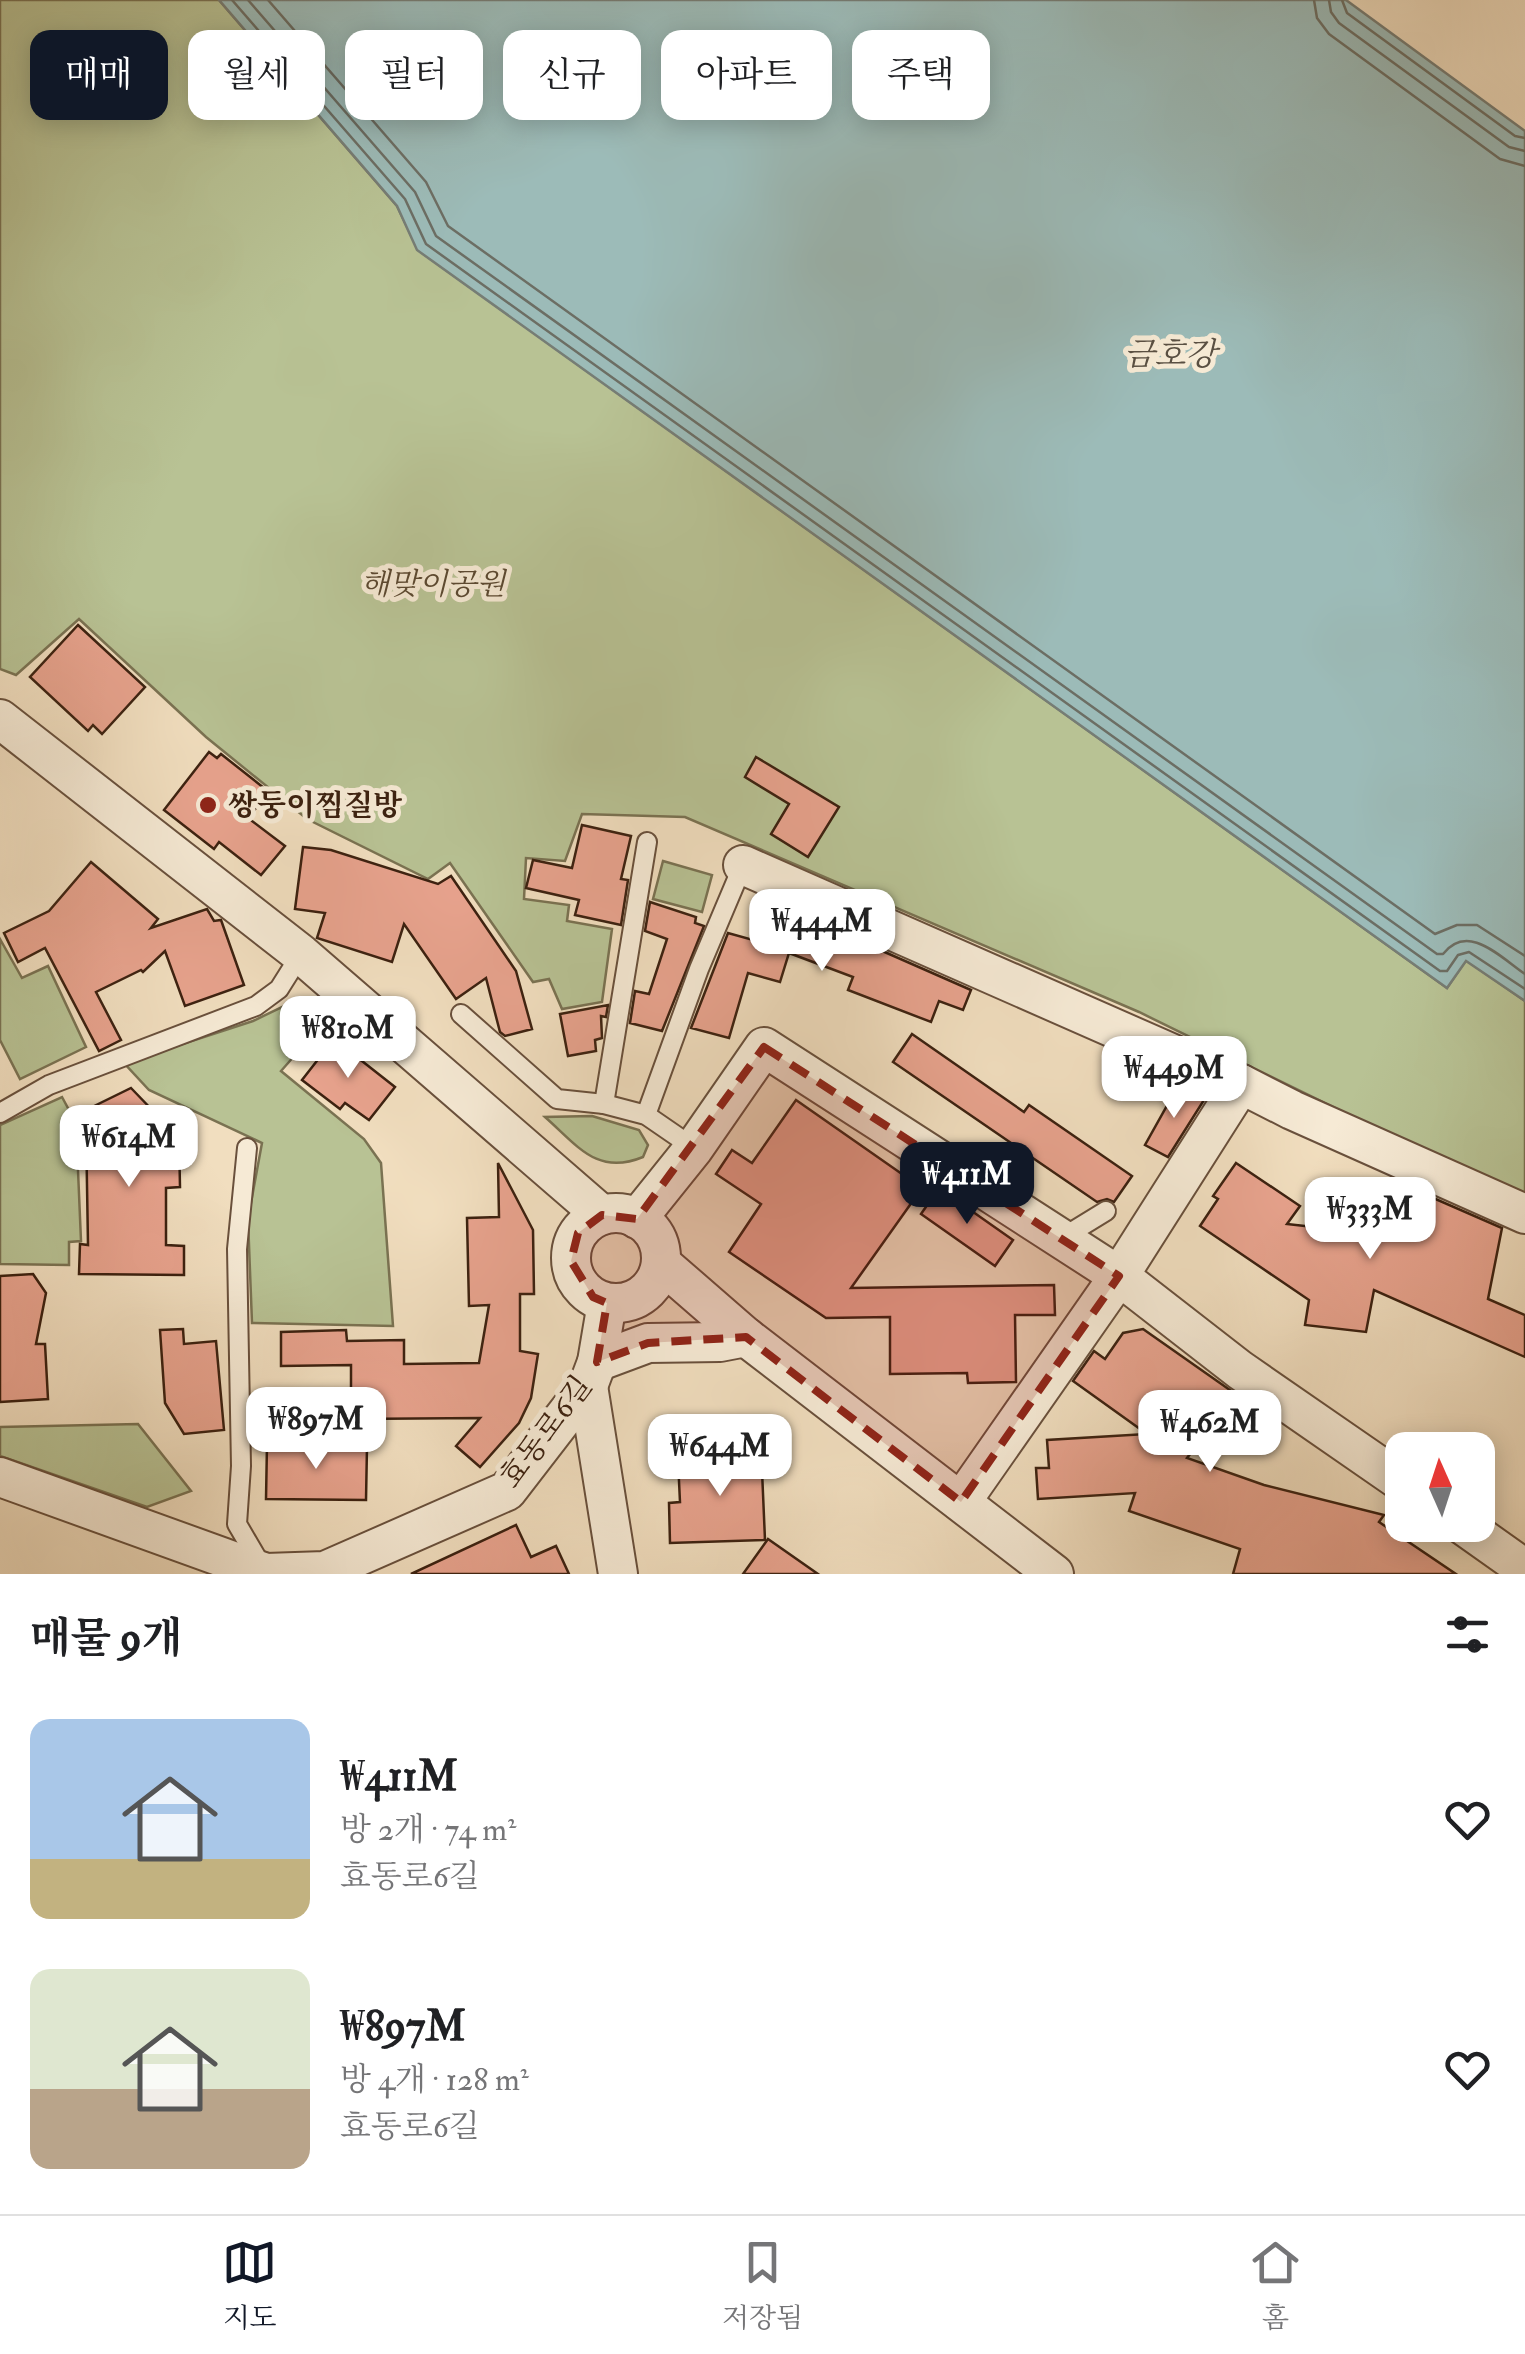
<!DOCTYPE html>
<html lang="ko">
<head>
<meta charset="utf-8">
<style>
	body { margin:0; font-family:"IM FELL Double Pica","Noto Serif KR",serif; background:#f6f6f6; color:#202124; height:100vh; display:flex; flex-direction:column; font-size:38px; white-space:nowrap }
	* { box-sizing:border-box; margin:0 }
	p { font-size:32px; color:#757577 }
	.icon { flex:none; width:55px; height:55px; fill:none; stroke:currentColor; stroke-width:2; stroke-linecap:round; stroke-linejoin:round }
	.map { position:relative; height:1574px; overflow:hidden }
	.side { display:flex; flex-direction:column; background:#fff; flex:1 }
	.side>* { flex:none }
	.top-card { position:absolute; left:30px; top:30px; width:1000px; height:90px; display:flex; gap:20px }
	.needle { width:65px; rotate:357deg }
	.tools { position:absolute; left:1385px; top:1432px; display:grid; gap:20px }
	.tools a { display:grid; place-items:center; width:110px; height:110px; border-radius:20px; background:#fff; box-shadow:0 5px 25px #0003; font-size:50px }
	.price { position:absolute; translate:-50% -85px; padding:0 22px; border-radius:20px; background:#fff; color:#222; font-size:32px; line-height:65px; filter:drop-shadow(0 2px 5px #0008) }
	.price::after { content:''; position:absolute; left:50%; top:60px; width:30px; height:22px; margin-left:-15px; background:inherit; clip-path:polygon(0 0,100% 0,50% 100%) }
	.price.current { background:#111827; color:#fff }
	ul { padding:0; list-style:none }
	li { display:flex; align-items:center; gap:30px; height:250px; padding:0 30px }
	li span { display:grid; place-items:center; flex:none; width:280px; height:200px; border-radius:20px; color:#555 }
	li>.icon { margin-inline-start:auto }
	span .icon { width:120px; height:120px; fill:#fffc; stroke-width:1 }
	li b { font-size:42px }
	h2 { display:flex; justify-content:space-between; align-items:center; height:120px; padding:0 30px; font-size:42px }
	.tag { padding:0 35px; border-radius:20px; background:#fff; box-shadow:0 5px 25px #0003; font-size:35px; line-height:90px }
	.tag.current { background:#111827; color:#fff }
	.tab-bar { display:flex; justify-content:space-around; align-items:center; height:140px; border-top:2px solid #e0e0e0; background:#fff; font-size:28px; color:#757577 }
	.tab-bar a { display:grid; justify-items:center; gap:5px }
	.tab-bar .current { color:#111827 }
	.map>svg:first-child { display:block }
	.green { fill:#b8c294; stroke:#7a7252; stroke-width:2.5 }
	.water { fill:#9cbbb8; stroke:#767d75; stroke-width:2.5 }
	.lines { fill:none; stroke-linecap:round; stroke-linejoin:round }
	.shore { stroke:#6c6e64; stroke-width:2.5 }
	.building { fill:#e8a38e; stroke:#3c2110; stroke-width:2.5 }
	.service-casing { stroke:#69503c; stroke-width:22 }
	.minor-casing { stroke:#69503c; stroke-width:42 }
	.service { stroke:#f6ead5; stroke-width:18 }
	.minor { stroke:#f6ead5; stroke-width:38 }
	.marked { fill:#8f2418; fill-opacity:0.2; stroke:#8f2418; stroke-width:8; stroke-dasharray:20 12; stroke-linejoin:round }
	.poi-dot { fill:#8f2418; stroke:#f6ead5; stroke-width:4 }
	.labels { text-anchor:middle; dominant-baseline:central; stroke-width:10; stroke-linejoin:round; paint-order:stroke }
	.park-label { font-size:30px; font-style:italic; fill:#5b4931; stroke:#f6ead5 }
	.poi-label { font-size:30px; font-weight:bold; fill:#3c2110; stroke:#f6ead5; text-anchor:start }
	.street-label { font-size:30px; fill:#3c2110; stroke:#f6ead5 }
	.water-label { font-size:32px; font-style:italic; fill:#594f42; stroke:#f6ead5 }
</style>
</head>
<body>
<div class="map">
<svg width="1525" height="1574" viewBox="0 0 1525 1574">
	<rect width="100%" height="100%" fill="#f1debf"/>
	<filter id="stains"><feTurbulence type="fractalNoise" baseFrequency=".002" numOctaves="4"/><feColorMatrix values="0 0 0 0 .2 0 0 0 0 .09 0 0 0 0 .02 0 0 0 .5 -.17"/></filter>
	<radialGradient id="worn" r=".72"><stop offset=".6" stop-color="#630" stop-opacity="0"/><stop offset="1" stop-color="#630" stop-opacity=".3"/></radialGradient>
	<g class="green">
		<path d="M 0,0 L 219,0 L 397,206 L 418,250 L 1447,988 L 1466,960 L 1525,1001 L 1525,1201 L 1139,1012 L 685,817 L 582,814 L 565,861 L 526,858 L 524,899 L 569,905 L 567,921 L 612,929 L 602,1002 L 562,1009 L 549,979 L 533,982 L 450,863 L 428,879 L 307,819 L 206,737 L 79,619 L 16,675 L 0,669 Z"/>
		<path d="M 663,861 L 712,875 L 702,912 L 653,899 Z"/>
		<path d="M 0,939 L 22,978 L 48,966 L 86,1047 L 20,1079 L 0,1040 Z"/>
		<path d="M 284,1006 L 310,1038 L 281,1071 L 364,1139 L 381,1163 L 393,1326 L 252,1323 L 248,1219 L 262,1143 L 149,1090 L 124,1063 L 253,1021 Z"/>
		<path d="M 62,1097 L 76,1123 L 81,1241 L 69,1242 L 69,1265 L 0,1264 L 0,1125 Z"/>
		<path d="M 592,1116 L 639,1130 L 648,1145 L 643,1157 C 597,1176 578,1146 545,1117 Z"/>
		<path d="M 138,1424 L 191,1491 L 147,1507 L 0,1456 L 0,1427 Z"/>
	</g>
	<path class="water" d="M 219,0 L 1346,0 L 1525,131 L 1525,1001 L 1466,961 L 1447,988 L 417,250 L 397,206 Z"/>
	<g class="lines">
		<g class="shore">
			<path d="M 232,0 L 405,199 L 426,244 L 1440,971 L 1447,971 L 1458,955 L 1469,952 L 1525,989"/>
			<path d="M 248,0 L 415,192 L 436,236 L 1437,954 L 1443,954 C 1468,922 1500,957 1525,974"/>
			<path d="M 268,0 L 426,182 L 448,226 L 1435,934 L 1457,925 L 1477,925 L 1525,956"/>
			<path d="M 1314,0 L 1317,18 L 1329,34 L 1500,159 L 1525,166"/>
			<path d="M 1329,0 L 1331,12 L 1339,23 L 1509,147 L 1525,151"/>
			<path d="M 1342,0 L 1347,13 L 1515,136 L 1525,138"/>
		</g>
	</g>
	<g class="building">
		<path d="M 78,625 L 145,687 L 102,734 L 93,725 L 88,731 L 30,677 Z"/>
		<path d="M 209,752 L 217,758 L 221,754 L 269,792 L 248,818 L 285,846 L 261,875 L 219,842 L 214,849 L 164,810 Z"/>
		<path d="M 756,757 L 839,807 L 808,857 L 771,834 L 789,804 L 745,777 Z"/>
		<path d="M 582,825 L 631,836 L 621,879 L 628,880 L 621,925 L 575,915 L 579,900 L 526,888 L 533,860 L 572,868 Z"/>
		<path d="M 303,847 L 331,850 L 438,884 L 451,876 L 516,971 L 532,1029 L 505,1036 L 500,1032 L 486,978 L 456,999 L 404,924 L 392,962 L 317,938 L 325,913 L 295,909 Z"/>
		<path d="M 91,862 L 158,919 L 151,928 L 207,909 L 214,921 L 221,920 L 244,985 L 185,1006 L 165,951 L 143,972 L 141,970 L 96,992 L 121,1040 L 99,1051 L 45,948 L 18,962 L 4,933 L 49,911 Z"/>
		<path d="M 650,902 L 696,917 L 695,923 L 704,926 L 662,1031 L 630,1023 L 635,991 L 649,994 L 667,939 L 645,931 Z"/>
		<path d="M 796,913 L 971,990 L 963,1010 L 939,1001 L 931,1022 L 848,990 L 853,977 L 789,953 L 780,982 L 748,973 L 729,1038 L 691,1028 L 728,933 L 782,948 Z"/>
		<path d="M 608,1005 L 606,1017 L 601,1016 L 602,1038 L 595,1040 L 596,1051 L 568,1056 L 560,1014 Z"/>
		<path d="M 912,1034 L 1024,1112 L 1029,1105 L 1132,1176 L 1114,1202 L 1107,1199 L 1097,1202 L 893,1062 Z"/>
		<path d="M 334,1039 L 395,1087 L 369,1120 L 345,1103 L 340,1109 L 302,1080 Z"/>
		<path d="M 1178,1086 L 1204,1100 L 1168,1157 L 1145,1145 Z"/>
		<path d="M 131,1088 L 179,1138 L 180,1187 L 166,1188 L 166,1245 L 184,1246 L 184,1275 L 79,1274 L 80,1244 L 88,1245 L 86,1126 L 80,1113 Z"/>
		<path d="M 796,1100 L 922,1188 L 851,1288 L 1054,1285 L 1055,1315 L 1015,1315 L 1016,1382 L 968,1383 L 967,1373 L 890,1374 L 890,1317 L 826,1318 L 729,1252 L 761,1204 L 716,1174 L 732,1150 L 752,1163 Z"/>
		<path d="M 498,1163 L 533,1230 L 534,1294 L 520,1294 L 520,1351 L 538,1354 L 531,1398 L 519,1423 L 480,1467 L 456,1446 L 480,1418 L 351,1419 L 351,1365 L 281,1366 L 281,1332 L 346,1330 L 347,1341 L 404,1340 L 404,1364 L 479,1363 L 489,1305 L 469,1306 L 467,1218 L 499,1217 Z"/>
		<path d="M 1236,1163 L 1300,1206 L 1287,1224 L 1420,1239 L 1431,1197 L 1502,1228 L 1488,1299 L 1525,1315 L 1525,1357 L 1374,1290 L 1366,1332 L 1305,1325 L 1309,1300 L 1200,1226 L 1218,1199 L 1213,1196 Z"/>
		<path d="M 939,1188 L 1013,1240 L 995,1266 L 921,1214 Z"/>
		<path d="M 33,1274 L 46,1293 L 36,1344 L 45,1344 L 48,1399 L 0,1402 L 0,1276 Z"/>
		<path d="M 183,1329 L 184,1344 L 216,1341 L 224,1430 L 184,1434 L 165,1403 L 160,1330 Z"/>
		<path d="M 1143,1329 L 1237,1395 L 1187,1458 L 1264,1485 L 1384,1515 L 1379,1522 L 1456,1574 L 1233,1574 L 1240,1549 L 1129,1511 L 1135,1493 L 1038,1499 L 1036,1468 L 1049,1468 L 1047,1440 L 1147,1434 L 1073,1381 L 1094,1351 L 1105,1359 L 1123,1333 Z"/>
		<path d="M 267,1444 L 367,1446 L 366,1500 L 266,1499 Z"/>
		<path d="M 761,1447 L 765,1540 L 670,1543 L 669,1503 L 680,1502 L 678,1460 L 731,1457 L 731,1449 Z"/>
		<path d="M 516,1525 L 531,1557 L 556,1546 L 569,1574 L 411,1574 Z"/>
		<path d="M 768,1539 L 818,1574 L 743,1574 Z"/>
	</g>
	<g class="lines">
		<defs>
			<g id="service">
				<path d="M 461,1014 L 557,1099 L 604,1104 L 646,1115 L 694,1148"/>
				<path d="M 604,1104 L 647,842"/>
				<path d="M 0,1113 L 49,1085 L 256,1006 L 279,989 L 301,954"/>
				<path d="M 646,1115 L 699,969 L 743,865"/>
				<path d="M 247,1148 L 237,1249 L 241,1466 L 237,1524 L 261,1565"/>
				<path d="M 1062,1238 L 1106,1211"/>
			</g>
			<g id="minor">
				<path d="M 0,719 L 301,954 L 602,1215"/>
				<path d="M 743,865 L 1241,1084 L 1292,1110 L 1525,1214"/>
				<circle cx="616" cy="1258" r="45"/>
				<path d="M 637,1219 L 694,1148 L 764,1047 L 1119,1276 L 1240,1370 L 1402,1482"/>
				<path d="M 662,1264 L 746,1337 L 1054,1574"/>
				<path d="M 597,1362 L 648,1343 L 720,1342 L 746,1337"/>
				<path d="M 588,1386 L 618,1574"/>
				<path d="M 0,1477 L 266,1573 L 325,1571 L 507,1491 L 588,1386 L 597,1362 L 607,1303"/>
				<path d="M 961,1502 L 1119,1276 L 1241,1084"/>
				<path d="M 1463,1525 L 1525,1569"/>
			</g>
		</defs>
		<use href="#service" class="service-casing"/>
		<use href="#minor" class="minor-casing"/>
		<use href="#service" class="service"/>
		<use href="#minor" class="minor"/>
	</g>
	<path class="marked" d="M 764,1047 L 1119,1276 L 961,1502 L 746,1337 L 648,1343 L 597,1362 L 607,1303 L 593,1297 L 571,1261 L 578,1233 L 602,1215 L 637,1219 Z"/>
	<circle class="poi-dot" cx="208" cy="805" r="10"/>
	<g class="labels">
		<g class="park-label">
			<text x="433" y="584">해맞이공원</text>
		</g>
		<g class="poi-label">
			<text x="228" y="805">쌍둥이찜질방</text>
		</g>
		<g class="street-label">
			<text transform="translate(546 1432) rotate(-53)">효동로6길</text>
		</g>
		<g class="water-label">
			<text x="1170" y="355">금호강</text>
		</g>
	</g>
	<rect width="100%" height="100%" filter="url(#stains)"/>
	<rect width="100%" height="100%" fill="url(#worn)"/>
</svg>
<div class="tools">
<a><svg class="needle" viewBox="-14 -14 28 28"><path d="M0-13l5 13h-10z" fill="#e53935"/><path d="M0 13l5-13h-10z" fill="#757577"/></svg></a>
</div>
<b class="price" style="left:822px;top:974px">₩444M</b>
<b class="price" style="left:348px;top:1081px">₩810M</b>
<b class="price" style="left:1174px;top:1121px">₩449M</b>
<b class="price" style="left:129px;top:1190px">₩614M</b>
<b class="price current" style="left:967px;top:1227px">₩411M</b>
<b class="price" style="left:1370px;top:1262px">₩333M</b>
<b class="price" style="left:316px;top:1472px">₩897M</b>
<b class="price" style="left:1210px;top:1475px">₩462M</b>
<b class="price" style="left:720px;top:1499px">₩644M</b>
<div class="top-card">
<a class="tag current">매매</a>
<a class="tag">월세</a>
<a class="tag">필터</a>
<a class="tag">신규</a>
<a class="tag">아파트</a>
<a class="tag">주택</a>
</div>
</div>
<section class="side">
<h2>매물 9개<svg class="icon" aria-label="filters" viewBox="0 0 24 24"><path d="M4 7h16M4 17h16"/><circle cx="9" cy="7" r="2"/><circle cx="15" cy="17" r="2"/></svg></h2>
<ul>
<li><span style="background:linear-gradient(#a9c7e8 70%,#c2b280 0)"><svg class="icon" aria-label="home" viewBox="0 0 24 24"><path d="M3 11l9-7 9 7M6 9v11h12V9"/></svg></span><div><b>₩411M</b><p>방 2개 · 74 m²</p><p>효동로6길</p></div><svg class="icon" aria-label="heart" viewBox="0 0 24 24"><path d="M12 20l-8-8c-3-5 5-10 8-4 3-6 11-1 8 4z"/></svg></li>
<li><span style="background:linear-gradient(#dfe7d0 60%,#b9a48a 0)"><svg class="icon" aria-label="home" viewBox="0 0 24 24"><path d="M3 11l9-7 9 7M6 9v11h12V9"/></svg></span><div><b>₩897M</b><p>방 4개 · 128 m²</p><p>효동로6길</p></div><svg class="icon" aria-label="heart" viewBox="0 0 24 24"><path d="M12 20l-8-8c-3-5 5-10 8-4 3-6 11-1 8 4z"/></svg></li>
</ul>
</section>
<nav class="tab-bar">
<a class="current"><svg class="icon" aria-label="map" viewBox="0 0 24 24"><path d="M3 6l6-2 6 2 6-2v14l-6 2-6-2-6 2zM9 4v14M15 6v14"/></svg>지도</a>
<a><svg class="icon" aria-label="saved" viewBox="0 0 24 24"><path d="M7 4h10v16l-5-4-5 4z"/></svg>저장됨</a>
<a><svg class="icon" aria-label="home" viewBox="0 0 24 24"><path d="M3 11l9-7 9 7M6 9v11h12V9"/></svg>홈</a>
</nav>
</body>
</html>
